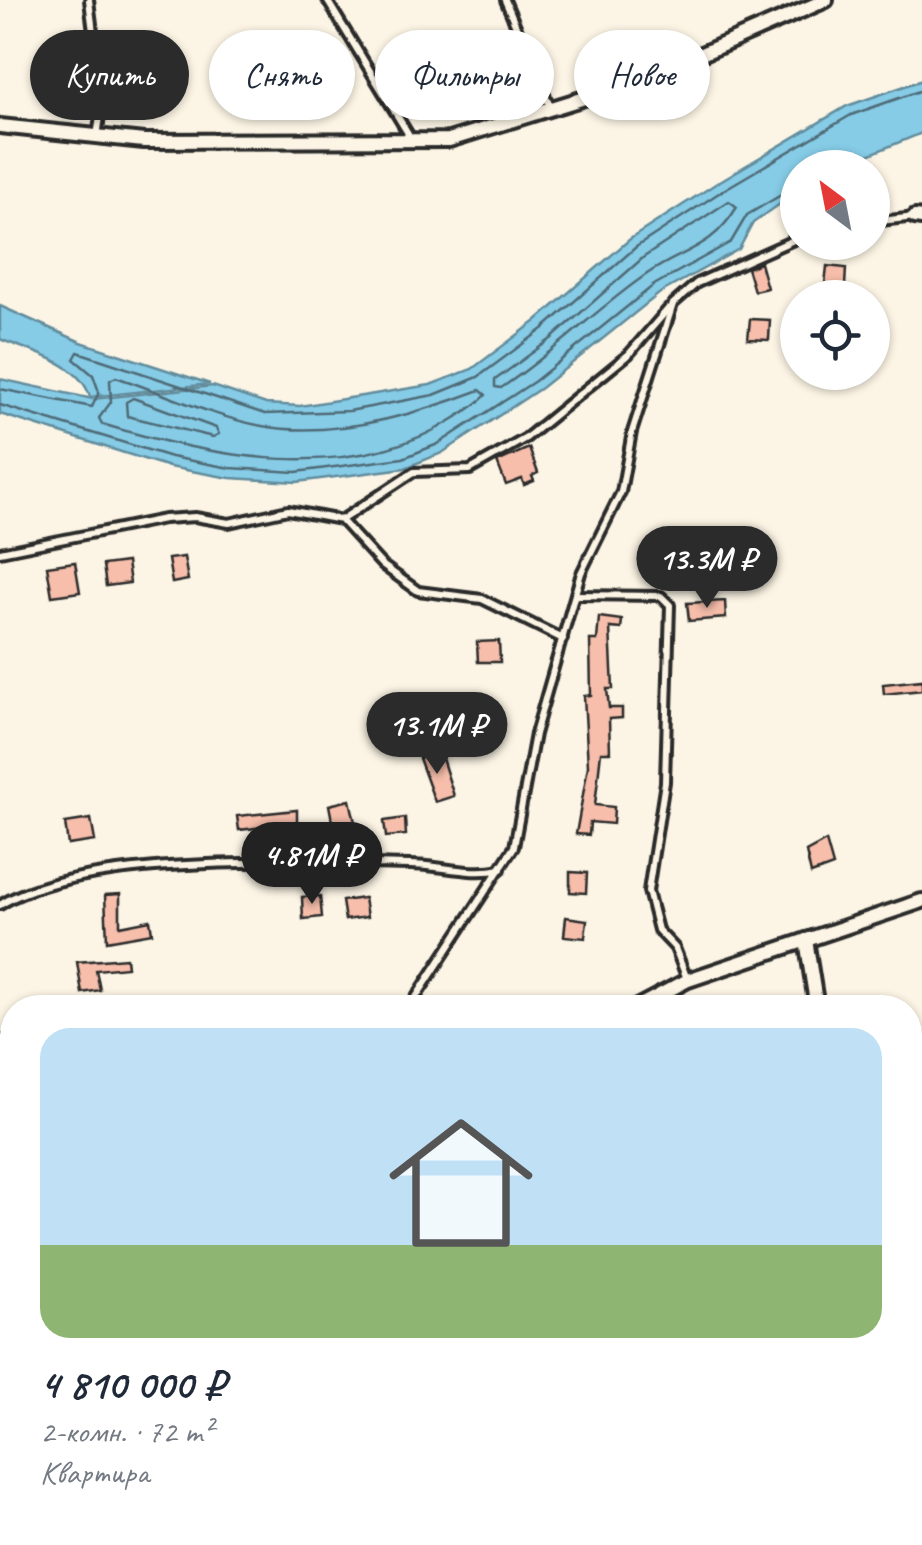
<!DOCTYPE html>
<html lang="ru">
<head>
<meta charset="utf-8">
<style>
	body { margin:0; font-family:Caveat,sans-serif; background:#f2f2f3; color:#1f2937; height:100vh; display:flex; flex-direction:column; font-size:38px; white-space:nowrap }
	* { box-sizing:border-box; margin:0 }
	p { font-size:32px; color:#747a83 }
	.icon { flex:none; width:55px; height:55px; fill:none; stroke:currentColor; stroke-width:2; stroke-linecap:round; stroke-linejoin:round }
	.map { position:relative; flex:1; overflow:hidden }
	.side { position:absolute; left:0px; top:995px; width:922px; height:550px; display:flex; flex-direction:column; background:#fff; border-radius:40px 40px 0 0; box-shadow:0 2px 8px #0004 }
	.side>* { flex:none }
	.top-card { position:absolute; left:30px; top:30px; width:862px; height:90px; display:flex; gap:20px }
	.needle { width:65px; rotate:328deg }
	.buttons { position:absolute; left:780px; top:150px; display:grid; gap:20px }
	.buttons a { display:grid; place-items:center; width:110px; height:110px; border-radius:50%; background:#fff; box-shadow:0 2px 8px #0004; font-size:50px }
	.price { position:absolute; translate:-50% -85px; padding:0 22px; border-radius:35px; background:#2b2b2b; color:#fff; font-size:32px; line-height:65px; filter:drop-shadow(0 2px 5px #0008) }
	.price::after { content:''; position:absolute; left:50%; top:60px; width:30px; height:22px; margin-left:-15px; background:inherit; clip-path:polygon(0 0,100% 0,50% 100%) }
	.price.current { background:#222; color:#fff }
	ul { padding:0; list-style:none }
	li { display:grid; align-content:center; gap:20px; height:530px; padding:0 40px }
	li span { display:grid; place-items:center; height:310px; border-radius:30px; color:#555 }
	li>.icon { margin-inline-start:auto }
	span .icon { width:180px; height:180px; fill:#fffc; stroke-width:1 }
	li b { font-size:42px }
	.pill { padding:0 35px; border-radius:45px; background:#fff; box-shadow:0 2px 8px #0004; font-size:35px; line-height:90px }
	.pill.current { background:#2b2b2b; color:#fff }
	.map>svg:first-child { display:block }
	.water { fill:#86cce7; stroke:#628c9c; stroke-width:2.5 }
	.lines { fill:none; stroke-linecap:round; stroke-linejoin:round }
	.shore { stroke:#4f6b76; stroke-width:2.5 }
	.building { fill:#f6beab; stroke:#2b2b2b; stroke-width:2.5 }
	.lane-casing { stroke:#2b2b2b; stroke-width:14 }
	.street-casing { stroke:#2b2b2b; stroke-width:20 }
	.lane { stroke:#fcf5e5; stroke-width:6 }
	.street { stroke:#fcf5e5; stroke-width:12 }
</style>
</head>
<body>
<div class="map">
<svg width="922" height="1545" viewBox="0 0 922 1545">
	<rect width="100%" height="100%" fill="#fcf5e5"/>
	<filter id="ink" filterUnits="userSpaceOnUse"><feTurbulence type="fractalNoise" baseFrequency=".01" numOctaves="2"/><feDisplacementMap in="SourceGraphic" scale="20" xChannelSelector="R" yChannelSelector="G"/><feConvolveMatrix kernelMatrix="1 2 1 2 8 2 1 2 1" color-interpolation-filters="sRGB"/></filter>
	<g filter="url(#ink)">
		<g class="water">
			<path d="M 922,80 L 922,133 L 839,167 L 798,168 L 797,192 L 753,223 L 739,249 L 660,293 L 541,388 L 442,453 L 405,468 L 297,482 L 230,478 L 169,467 L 0,414 L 0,379 L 93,399 L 213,386 L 266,404 L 300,406 L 430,385 L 472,369 L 536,321 L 630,239 L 720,181 L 847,106 Z"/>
			<path d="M 0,306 L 81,342 L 210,384 L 90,397 C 80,362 31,352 0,339 Z"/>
		</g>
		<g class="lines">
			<g class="shore">
				<path d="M 729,201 L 737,207 C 711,250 685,248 647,274 C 596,309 553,354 501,388 L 495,387 L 495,380 L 551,339 L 644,257 Z"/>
				<path d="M 116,377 C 164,393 213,417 262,426 C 332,439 415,415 480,390 L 486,395 C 478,404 466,411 455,418 C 352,485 213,458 102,424 L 99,418 L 111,402 L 110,380 Z"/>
				<path d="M 0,389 L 92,407 L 99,392 L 93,375 L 74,359 L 78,352 L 265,414 L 349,411 L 434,395 L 478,377 L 543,329 L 636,247 L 725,189 L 851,115 L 922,90"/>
				<path d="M 133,398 L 216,428 L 219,434 L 213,437 L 127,416 L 126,402 Z"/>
				<path d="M 0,405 L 171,457 L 230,468 L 296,472 L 403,458 L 438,444 L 535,381 L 654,285 L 731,242 L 747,215 L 798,185"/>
			</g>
		</g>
		<g class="building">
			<path d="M 760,263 L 767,288 L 754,291 L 747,268 Z"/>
			<path d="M 827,266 L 846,268 L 845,286 L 825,284 Z"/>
			<path d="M 750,319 L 770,320 L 769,340 L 748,339 Z"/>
			<path d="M 529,448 L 538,473 L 532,476 L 534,481 L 524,485 L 522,479 L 506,485 L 497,462 Z"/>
			<path d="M 184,557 L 188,580 L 172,583 L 168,559 Z"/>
			<path d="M 75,562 L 80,592 L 52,596 L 47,566 Z"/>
			<path d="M 127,562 L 130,583 L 106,586 L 103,565 Z"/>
			<path d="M 725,601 L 726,618 L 689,621 L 687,603 Z"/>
			<path d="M 599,617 L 622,620 L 621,629 L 610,628 L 613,689 L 607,689 L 609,708 L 622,708 L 622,718 L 609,719 L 610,752 L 601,752 L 595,805 L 614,807 L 613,824 L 590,822 L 589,835 L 576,834 L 588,766 L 584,696 L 591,695 L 590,640 L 597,640 Z"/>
			<path d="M 499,641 L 500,662 L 478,662 L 477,642 Z"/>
			<path d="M 922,680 L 922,690 L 884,694 L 883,684 Z"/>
			<path d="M 440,752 L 454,796 L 435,802 L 419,758 Z"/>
			<path d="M 350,800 L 357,831 L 335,836 L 329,805 Z"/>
			<path d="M 297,810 L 297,823 L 239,830 L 237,816 Z"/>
			<path d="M 405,818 L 406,835 L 386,837 L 384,821 Z"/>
			<path d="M 91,819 L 95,841 L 68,845 L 65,823 Z"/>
			<path d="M 826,841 L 833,866 L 811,874 L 806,852 Z"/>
			<path d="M 570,872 L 587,873 L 586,893 L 570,892 Z"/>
			<path d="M 120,894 L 120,926 L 150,920 L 152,933 L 107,941 L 105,895 Z"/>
			<path d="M 320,896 L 322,917 L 303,919 L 302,897 Z"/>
			<path d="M 364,898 L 367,917 L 345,920 L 342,901 Z"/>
			<path d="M 566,917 L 587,920 L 585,938 L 564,936 Z"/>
			<path d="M 126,958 L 127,967 L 96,970 L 100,990 L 82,993 L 77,962 Z"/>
		</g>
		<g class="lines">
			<defs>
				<g id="lane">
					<path d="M 89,0 L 102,104 L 97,136"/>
					<path d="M 327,0 L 412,140"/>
					<path d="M 505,0 L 551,109"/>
					<path d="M 872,222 L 915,217"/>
					<path d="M 341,520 L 382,565 L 418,591 L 482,599 L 563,639"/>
					<path d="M 0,552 L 164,519 L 195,517 L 229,523 L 288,510 L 341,520 L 414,472 L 470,470 L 526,438 L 629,354 L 668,309"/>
					<path d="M 575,595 L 661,596 L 670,605 L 665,782 L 648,891 L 658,930 L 675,948 L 687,979"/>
					<path d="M 0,905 C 83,852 308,863 410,865 C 440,865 471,876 501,869"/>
					<path d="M 409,1008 L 514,847 L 535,734 L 581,573 L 621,492 L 632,432 L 673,304 L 697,283 L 798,238"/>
				</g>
				<g id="street">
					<path d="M 0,126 L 144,141 L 449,140 L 639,81 L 826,0"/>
					<path d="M 915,217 L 922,218"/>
					<path d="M 806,940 L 817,1008"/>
					<path d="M 635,1008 L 688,980 L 922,901"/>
					<path d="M 0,1042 L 12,1063"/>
					<path d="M 240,1532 L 245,1545"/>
					<path d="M 253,1545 L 261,1532"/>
					<path d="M 677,1545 L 680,1532"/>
				</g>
			</defs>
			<use href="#lane" class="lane-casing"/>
			<use href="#street" class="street-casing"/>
			<use href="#lane" class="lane"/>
			<use href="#street" class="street"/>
		</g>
	</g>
</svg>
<div class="buttons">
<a><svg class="needle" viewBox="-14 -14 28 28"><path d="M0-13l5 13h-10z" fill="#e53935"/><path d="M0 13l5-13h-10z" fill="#747a83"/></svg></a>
<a><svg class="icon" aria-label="locate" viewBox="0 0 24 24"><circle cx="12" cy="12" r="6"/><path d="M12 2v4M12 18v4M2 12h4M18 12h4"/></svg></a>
</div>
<b class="price" style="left:707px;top:611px">13.3M ₽</b>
<b class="price" style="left:437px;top:777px">13.1M ₽</b>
<b class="price current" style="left:312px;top:907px">4.81M ₽</b>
<div class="top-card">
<a class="pill current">Купить</a>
<a class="pill">Снять</a>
<a class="pill">Фильтры</a>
<a class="pill">Новое</a>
</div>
<section class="side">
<ul>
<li><span style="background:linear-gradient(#bfe0f5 70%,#8fb573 0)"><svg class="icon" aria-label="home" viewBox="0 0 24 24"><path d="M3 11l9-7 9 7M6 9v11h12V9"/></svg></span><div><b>4 810 000 ₽</b><p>2-комн. · 72 m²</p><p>Квартира</p></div></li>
</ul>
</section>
</div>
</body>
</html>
